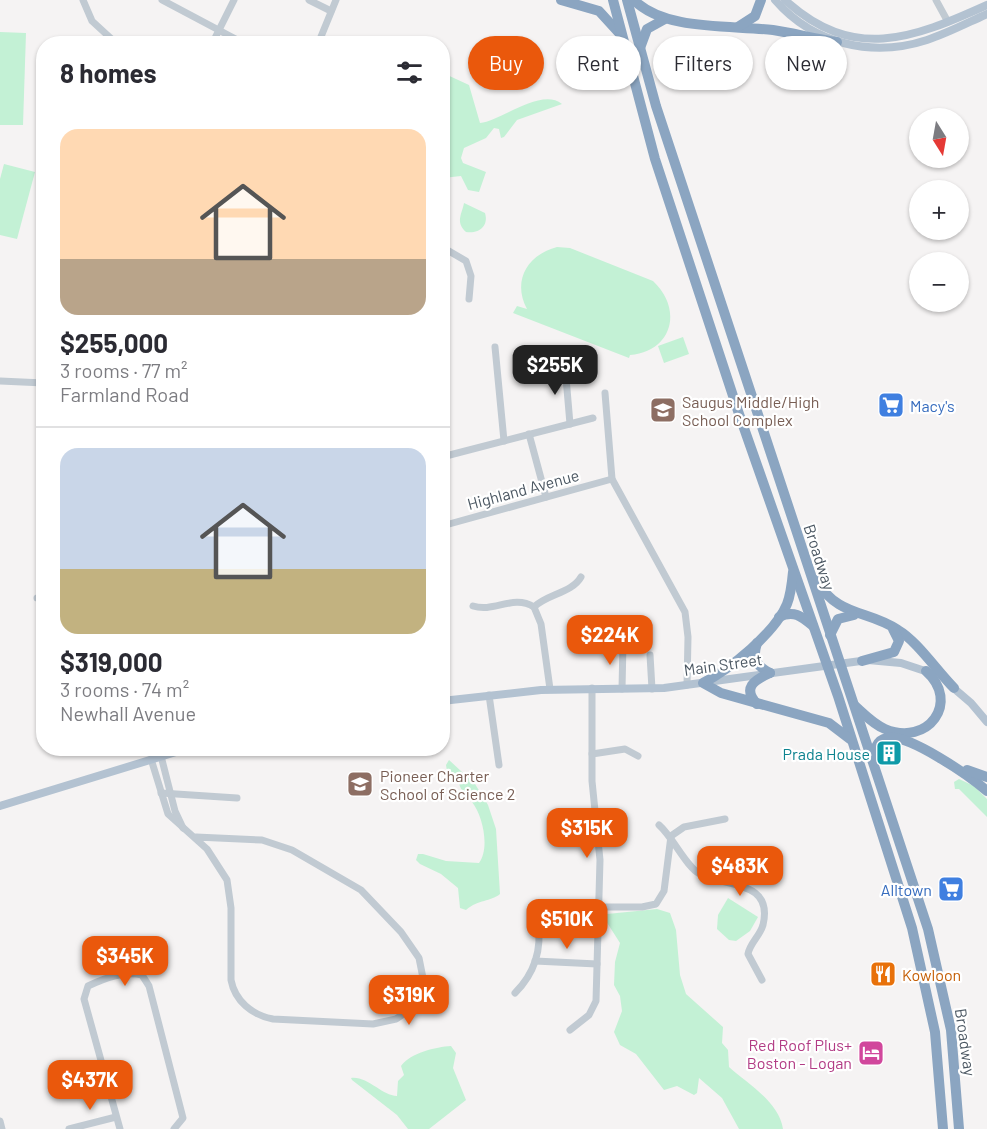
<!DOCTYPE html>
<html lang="en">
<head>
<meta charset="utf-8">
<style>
	body { margin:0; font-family:Barlow,sans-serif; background:#f2f2f3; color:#2b2b33; height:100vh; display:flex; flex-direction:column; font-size:22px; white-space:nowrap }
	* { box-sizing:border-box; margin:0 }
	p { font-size:20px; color:#7c7c81 }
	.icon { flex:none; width:33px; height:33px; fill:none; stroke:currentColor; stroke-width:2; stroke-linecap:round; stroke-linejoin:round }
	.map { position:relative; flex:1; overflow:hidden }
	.panel { position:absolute; left:36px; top:36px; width:414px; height:720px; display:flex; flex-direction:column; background:#fff; border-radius:24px; box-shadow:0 2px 4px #0004 }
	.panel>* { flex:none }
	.guide { position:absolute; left:468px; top:36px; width:429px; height:54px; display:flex; gap:12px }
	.needle { width:39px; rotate:169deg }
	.controls { position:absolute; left:909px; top:108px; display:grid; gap:12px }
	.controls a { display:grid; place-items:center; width:60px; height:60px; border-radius:50%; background:#fff; box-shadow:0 2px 4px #0004; font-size:30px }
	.price { position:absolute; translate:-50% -51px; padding:0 14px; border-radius:12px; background:#ea580c; color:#fff; font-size:20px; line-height:39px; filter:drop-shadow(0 2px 3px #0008) }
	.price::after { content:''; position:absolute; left:50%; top:36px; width:18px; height:14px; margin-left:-9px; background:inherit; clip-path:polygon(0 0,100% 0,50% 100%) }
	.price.active { background:#222; color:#fff }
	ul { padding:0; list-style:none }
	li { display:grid; align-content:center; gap:12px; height:318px; padding:0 24px }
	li+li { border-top:2px solid #e1e1e2 }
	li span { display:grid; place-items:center; height:186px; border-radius:18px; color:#555 }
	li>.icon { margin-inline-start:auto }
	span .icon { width:108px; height:108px; fill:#fffc; stroke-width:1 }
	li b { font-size:26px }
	h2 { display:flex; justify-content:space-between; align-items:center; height:72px; padding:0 24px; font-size:26px }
	.chip { padding:0 21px; border-radius:27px; background:#fff; box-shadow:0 2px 4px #0004; font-size:21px; line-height:54px }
	.chip.active { background:#ea580c; color:#fff }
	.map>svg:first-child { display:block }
	.green { fill:#c3f1d5 }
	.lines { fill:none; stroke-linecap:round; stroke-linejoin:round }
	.minor { stroke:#c1cad2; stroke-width:7 }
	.major { stroke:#b3c2d1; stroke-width:8 }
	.highway { stroke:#8ba5c1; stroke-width:10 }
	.labels { text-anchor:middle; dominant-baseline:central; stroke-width:4.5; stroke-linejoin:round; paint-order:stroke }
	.education-label { font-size:16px; fill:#785e54; stroke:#fff; text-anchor:start }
	.shop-label { font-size:16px; fill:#366cbe; stroke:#fff; text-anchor:start }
	.street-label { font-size:16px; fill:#4a5661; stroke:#fff }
	.culture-label { font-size:16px; fill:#0d838f; stroke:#fff; text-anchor:end }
	.food-label { font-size:16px; fill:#c56008; stroke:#fff; text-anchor:start }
	.hotel-label { font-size:16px; fill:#b23c85; stroke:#fff; text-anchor:end }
</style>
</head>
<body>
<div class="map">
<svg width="987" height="1129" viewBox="0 0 987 1129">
	<rect width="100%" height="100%" fill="#f5f3f3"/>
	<g class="green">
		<path d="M 0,32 L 26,33 L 23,125 L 0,125 Z"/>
		<path d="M 443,73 L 469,85 L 480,123 C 501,121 541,87 562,104 L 517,120 L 504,137 L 501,138 L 499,129 L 494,128 L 486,138 L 464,148 L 461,158 L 463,163 L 486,172 L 479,192 L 468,190 L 461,176 L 443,178 Z"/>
		<path d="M 4,164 L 35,172 L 17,239 L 0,235 L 0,179 Z"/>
		<path d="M 464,203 L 485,213 C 489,226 479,234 466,232 C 455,222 462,214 464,203 Z"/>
		<path d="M 557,247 L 570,248 L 653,281 C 683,309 673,351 630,355 L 629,358 L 513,313 L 517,306 L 527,309 C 512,281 527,255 557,247 Z"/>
		<path d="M 683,337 L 689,354 L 664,363 L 658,346 Z"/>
		<path d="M 449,760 L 475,784 L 488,805 L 496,829 L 500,894 C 490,902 479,899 466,910 L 460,908 L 458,888 L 441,874 L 420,864 L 416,860 L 418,854 L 423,854 L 446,861 L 479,863 C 490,848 483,816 472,802 C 467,794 460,792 459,782 L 447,771 L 446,765 Z"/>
		<path d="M 959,779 L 974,786 L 987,799 L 987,817 L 959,789 L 955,789 L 954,782 Z"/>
		<path d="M 728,898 L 758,917 L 750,931 L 736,941 L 729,940 L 717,929 L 718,915 Z"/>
		<path d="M 657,909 L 670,913 L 676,930 L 680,975 L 686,994 L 723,1027 L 722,1043 L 728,1050 L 729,1067 C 748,1084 779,1102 783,1129 L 739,1129 L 722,1098 L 699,1078 L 697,1093 L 694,1095 L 677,1086 L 664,1090 L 636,1054 L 620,1045 L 614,1032 L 622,1011 L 620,996 L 614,985 L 615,962 L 620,943 L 606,921 L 607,914 Z"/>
		<path d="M 451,1046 L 456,1053 L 453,1068 L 466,1100 L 429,1129 L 408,1129 L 397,1115 L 352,1080 L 351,1078 C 368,1076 382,1096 397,1096 L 398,1081 L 404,1075 L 401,1066 C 410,1053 436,1047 451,1046 Z"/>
	</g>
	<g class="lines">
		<g class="minor">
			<path d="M 83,0 L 92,21 L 117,44"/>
			<path d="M 162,0 L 245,44"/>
			<path d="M 309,0 L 331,11"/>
			<path d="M 936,0 L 948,22"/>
			<path d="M 212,44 L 234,0"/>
			<path d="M 318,44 L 336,0"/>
			<path d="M 442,247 L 466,261 L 471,276 L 469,299"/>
			<path d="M 495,347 L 504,441"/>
			<path d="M 565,366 L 570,424"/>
			<path d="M 0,381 L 44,383"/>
			<path d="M 442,387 L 443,383"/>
			<path d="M 605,393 L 612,479 L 685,612 L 688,637 L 687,685"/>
			<path d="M 529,434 L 546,497"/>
			<path d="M 442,457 L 593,418"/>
			<path d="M 442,526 L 612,479"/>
			<path d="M 37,598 L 44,598"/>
			<path d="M 473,606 C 494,613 513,594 534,607"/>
			<path d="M 650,655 L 652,689"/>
			<path d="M 550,689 L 541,624 L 534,607 C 547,594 572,593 581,577"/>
			<path d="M 622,689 L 623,643"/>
			<path d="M 489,695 L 499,765"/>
			<path d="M 592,754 L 625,749 L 638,756"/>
			<path d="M 161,756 L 175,811 L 183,828"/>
			<path d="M 151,759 L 168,814 L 207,849 L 227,880 L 231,908 L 231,980 C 235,1001 252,1015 273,1019 L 373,1024 L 396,1019 L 408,1011 L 419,993 L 423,978 L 419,958 L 401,932 L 361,890 L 292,850 L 262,840 L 196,837"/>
			<path d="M 161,793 L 237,798"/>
			<path d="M 659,825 C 673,837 686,867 700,874 C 723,887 774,879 763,925 C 760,936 750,943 748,954 L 762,980"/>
			<path d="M 599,907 L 642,907 L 656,904 L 664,891 L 671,836 L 684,827 L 725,819"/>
			<path d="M 535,961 L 597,964"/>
			<path d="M 515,993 C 535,973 542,949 538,922"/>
			<path d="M 570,1030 L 589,1015 L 596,1001 L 600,860 L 592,781 L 592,688"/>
			<path d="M 0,1121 L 2,1129"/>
			<path d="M 69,1129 L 116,1117"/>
			<path d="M 120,1129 L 84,999 L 88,986 C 105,978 123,971 142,975 L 149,986 L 183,1118 L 174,1129"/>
		</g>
		<g class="major">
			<path d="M 775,0 C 813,44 872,58 927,40 C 948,33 967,23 987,14"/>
			<path d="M 785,0 C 853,62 912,39 987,5"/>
			<path d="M 950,685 L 971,703 L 987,722"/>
			<path d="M 442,701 L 541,690 L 664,688 L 868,660 L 901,663 L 931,673"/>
			<path d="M 0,806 L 189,748"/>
		</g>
		<g class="highway">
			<path d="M 561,0 L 599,11 L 620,34"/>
			<path d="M 613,0 L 655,159 L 738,411 L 838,696 L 912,928 L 935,1032 L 943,1129"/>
			<path d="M 627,0 L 656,106 L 928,929 L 951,1030 L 959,1129"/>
			<path d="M 634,0 C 664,31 731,25 773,30 C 794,33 815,39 837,42"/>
			<path d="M 738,27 L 755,16 L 761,0"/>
			<path d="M 640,48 L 647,29 L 665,19"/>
			<path d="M 793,572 C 792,583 791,594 787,604 C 775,633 730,669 703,683 L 721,693 L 829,723 L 850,739"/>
			<path d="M 816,580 C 839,618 866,609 898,630 C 917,641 937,671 954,688"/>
			<path d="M 779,617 C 794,610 801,616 813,626"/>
			<path d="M 830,635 L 838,619 L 854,615"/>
			<path d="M 757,643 C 752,659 755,665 770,673"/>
			<path d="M 862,661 L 894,652 L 899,641 L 893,629"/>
			<path d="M 757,704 C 742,688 754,680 770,673"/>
			<path d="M 855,706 C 865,715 873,724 885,729 C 928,747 961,702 926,671"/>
			<path d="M 873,761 C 874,751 876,740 887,738 C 908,733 971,777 987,791"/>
			<path d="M 967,770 L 987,777"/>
		</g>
	</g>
	<defs>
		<symbol id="supermarket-square" viewBox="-11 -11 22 22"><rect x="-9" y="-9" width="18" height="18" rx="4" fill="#3f7fe0" stroke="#fff"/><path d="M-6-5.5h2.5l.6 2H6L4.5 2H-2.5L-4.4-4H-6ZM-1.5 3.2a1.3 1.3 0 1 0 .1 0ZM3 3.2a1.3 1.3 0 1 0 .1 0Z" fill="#fff"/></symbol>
		<symbol id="school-square" viewBox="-11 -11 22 22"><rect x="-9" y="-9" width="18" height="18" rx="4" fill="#8d6e63" stroke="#fff"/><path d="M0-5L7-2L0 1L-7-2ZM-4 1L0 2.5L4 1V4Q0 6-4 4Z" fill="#fff"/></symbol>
		<symbol id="building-square" viewBox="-11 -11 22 22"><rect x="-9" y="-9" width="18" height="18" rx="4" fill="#0f9aa8" stroke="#fff"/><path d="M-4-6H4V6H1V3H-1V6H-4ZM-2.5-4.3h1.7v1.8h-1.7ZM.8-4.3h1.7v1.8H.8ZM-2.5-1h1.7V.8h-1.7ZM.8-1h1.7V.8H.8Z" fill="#fff"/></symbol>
		<symbol id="restaurant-square" viewBox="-11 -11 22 22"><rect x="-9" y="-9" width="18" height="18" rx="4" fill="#e8710a" stroke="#fff"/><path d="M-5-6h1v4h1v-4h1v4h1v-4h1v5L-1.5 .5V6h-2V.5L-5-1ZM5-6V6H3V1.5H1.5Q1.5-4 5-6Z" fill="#fff"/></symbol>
		<symbol id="hotel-square" viewBox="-11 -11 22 22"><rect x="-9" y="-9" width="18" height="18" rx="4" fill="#d1479c" stroke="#fff"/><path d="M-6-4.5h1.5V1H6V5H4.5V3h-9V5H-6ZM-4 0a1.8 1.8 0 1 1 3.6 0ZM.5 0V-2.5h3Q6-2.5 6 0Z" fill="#fff"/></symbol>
	</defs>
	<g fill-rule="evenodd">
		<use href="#supermarket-square" x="876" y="390" width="30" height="30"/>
		<use href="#school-square" x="648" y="395" width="30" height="30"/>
		<use href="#building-square" x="874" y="738" width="30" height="30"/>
		<use href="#school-square" x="345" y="769" width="30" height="30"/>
		<use href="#supermarket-square" x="936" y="874" width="30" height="30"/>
		<use href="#restaurant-square" x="868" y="959" width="30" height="30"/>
		<use href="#hotel-square" x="856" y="1038" width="30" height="30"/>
	</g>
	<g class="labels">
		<g class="education-label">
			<text x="682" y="401">Saugus Middle/High<tspan x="682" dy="18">School Complex</tspan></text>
			<text x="380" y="775">Pioneer Charter<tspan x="380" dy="18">School of Science 2</tspan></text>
		</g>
		<g class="shop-label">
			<text x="910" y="405">Macy's</text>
			<text x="932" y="889" text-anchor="end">Alltown</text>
		</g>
		<g class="street-label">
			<text transform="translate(523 489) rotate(-15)">Highland Avenue</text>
			<text transform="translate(820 557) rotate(72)">Broadway</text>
			<text transform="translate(723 664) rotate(-8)">Main Street</text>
			<text transform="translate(966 1042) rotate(82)">Broadway</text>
		</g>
		<g class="culture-label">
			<text x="870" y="753">Prada House</text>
		</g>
		<g class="food-label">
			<text x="902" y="974">Kowloon</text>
		</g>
		<g class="hotel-label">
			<text x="852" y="1044">Red Roof Plus+<tspan x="852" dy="18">Boston - Logan</tspan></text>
		</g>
	</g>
</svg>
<div class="controls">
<a><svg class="needle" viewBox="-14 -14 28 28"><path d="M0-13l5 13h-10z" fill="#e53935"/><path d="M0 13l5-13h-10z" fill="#7c7c81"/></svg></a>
<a>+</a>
<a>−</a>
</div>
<b class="price active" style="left:555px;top:396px">$255K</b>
<b class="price" style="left:610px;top:666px">$224K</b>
<b class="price" style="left:587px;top:859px">$315K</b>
<b class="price" style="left:740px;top:897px">$483K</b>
<b class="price" style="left:567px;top:950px">$510K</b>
<b class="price" style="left:125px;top:987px">$345K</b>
<b class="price" style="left:409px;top:1026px">$319K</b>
<b class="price" style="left:90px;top:1111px">$437K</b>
<div class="guide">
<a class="chip active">Buy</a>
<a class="chip">Rent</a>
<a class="chip">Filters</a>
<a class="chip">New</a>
</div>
<section class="panel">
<h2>8 homes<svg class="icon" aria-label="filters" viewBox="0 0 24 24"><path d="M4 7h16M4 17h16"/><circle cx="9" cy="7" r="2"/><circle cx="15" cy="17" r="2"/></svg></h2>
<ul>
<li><span style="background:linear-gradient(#ffd9b3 70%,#b9a48a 0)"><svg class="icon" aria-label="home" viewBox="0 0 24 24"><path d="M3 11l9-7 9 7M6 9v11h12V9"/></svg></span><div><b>$255,000</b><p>3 rooms · 77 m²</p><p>Farmland Road</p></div></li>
<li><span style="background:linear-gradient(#c9d6e8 65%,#c2b280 0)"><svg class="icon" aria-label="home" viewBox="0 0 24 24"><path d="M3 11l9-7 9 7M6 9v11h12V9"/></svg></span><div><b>$319,000</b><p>3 rooms · 74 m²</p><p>Newhall Avenue</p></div></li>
</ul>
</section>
</div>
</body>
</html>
